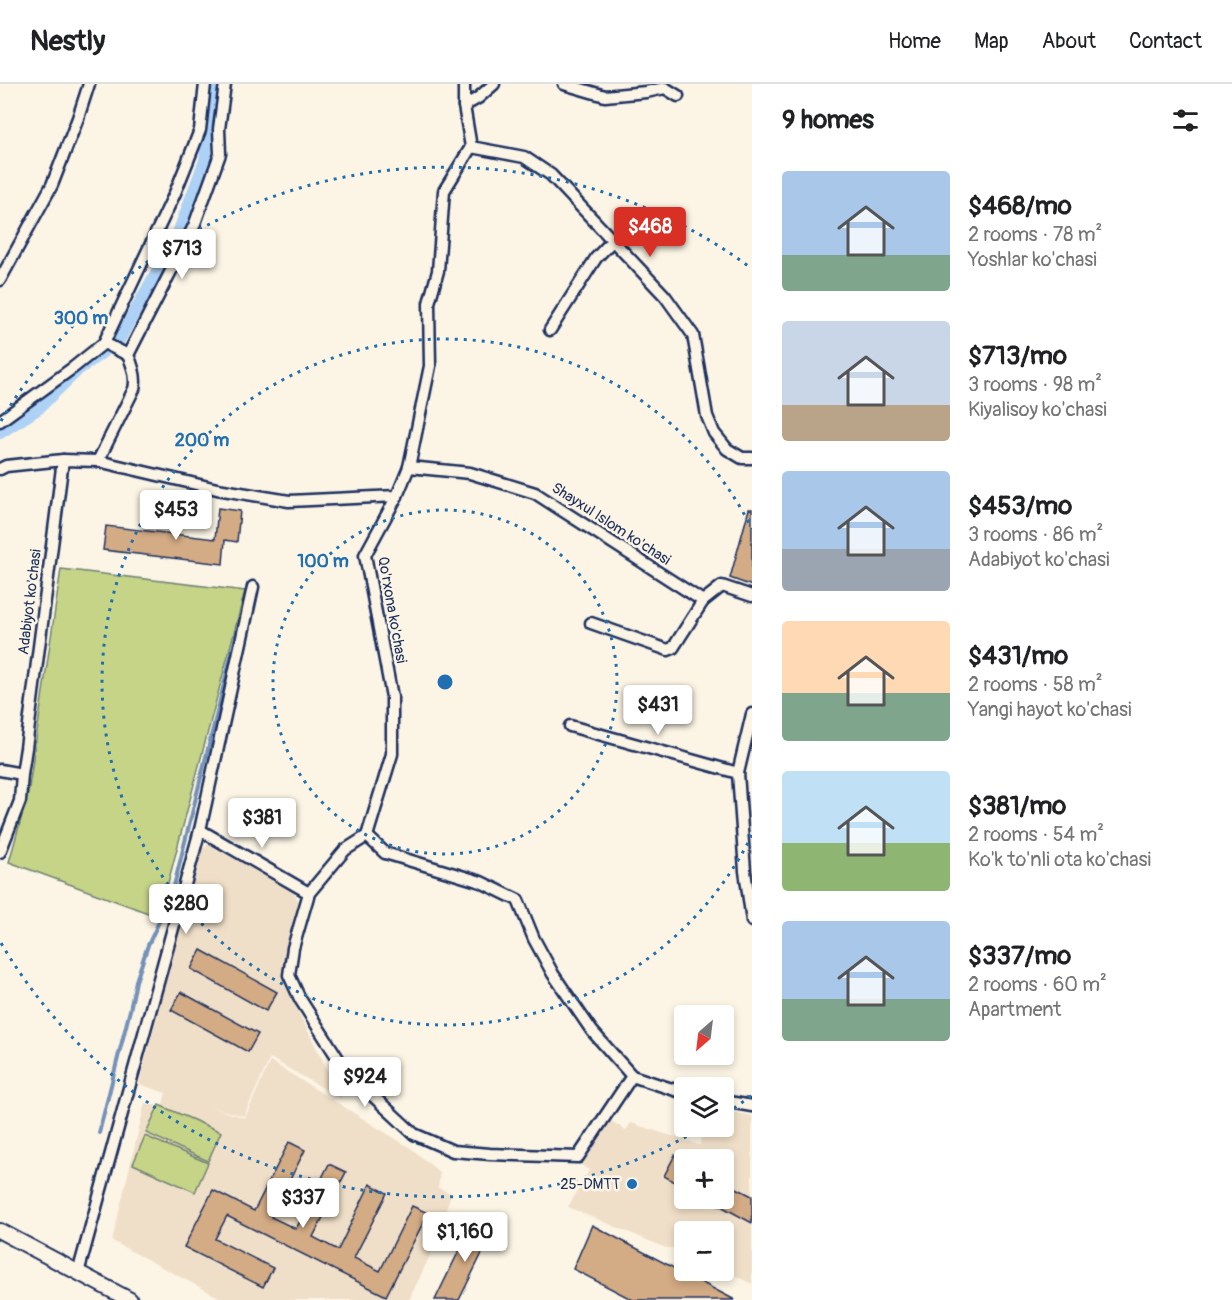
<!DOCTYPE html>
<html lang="en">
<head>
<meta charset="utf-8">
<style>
	body { margin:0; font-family:Pangolin,sans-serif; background:#f2f2f2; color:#202124; height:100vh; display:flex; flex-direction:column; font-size:22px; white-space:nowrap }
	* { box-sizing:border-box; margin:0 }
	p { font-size:20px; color:#757577 }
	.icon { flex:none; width:33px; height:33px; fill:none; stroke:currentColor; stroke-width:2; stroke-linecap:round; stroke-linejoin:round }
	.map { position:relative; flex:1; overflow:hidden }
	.sheet { display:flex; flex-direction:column; background:#fff; width:480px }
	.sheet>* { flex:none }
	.needle { width:39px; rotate:208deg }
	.buttons { position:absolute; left:674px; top:921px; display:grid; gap:12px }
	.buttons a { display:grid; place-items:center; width:60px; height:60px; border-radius:6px; background:#fff; box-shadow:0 3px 9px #0003; font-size:30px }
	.price { position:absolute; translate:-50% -51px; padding:0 14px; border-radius:6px; background:#fff; color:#222; font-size:20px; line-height:39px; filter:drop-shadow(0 2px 3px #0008) }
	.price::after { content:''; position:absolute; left:50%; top:36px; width:18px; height:14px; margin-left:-9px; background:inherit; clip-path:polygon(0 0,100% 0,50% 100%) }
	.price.selected { background:#d93025; color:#fff }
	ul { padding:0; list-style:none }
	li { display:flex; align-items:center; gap:18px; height:150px; padding:0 30px }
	li span { display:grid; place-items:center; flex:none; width:168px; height:120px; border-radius:6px; color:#555 }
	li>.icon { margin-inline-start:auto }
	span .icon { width:72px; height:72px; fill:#fffc; stroke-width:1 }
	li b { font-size:26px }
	h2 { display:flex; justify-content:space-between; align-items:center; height:72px; padding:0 30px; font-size:26px }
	header { display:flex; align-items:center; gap:36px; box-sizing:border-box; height:84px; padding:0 30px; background:#fff; border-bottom:2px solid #e0e0e0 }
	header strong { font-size:28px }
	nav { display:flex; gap:33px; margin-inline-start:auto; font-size:21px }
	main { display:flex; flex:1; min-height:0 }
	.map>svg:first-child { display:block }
	.built { fill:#f0dfc8; fill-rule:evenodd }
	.green { fill:#c6d488; stroke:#708273; stroke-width:1.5 }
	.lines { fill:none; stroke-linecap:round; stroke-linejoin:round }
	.stream { stroke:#7391b9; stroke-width:4 }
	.canal { stroke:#aed2f6; stroke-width:12 }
	.building { fill:#d3ab84; stroke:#1b2f5e; stroke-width:1.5 }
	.street-casing { stroke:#1b2f5e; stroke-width:15 }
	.secondary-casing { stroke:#1b2f5e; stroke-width:18 }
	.street { stroke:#fcf5e5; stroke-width:10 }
	.secondary { stroke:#fcf5e5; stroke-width:14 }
	.ring { fill:none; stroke:#1f6fb2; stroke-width:3; stroke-dasharray:3 6 }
	.poi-dot { fill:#1f6fb2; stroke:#fcf5e5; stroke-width:2 }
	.labels { text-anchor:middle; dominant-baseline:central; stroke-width:5; stroke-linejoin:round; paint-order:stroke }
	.street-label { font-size:15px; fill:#1b2f5e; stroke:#fcf5e5 }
	.poi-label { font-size:15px; fill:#1b2f5e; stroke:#fcf5e5; text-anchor:end }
	.centre { fill:#1f6fb2; stroke:#fcf5e5; stroke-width:3 }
	.ring-label { font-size:18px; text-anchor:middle; font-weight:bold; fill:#1f6fb2; stroke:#fcf5e5; stroke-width:5; stroke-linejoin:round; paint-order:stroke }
</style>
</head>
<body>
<header>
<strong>Nestly</strong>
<nav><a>Home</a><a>Map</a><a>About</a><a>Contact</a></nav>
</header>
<main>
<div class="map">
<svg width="752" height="1216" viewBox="0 0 752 1216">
	<rect width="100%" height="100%" fill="#fcf5e5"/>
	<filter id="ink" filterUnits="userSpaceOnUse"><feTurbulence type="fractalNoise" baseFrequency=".0167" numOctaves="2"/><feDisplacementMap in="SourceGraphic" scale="12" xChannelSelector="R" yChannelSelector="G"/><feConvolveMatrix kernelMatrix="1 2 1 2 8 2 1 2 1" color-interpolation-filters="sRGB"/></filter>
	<g filter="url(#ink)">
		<g class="built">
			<path d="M 208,760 L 293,808 L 300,819 L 285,901 L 342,1015 L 270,974 L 244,1032 L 211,1023 L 245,1034 L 270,977 L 412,1065 L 440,1089 L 438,1104 L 451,1109 L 437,1157 L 409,1216 L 224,1216 L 112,1157 L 145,1019 L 162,1023 L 166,1009 L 139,1000 L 200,768 Z"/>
			<path d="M 723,1026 L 752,1032 L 752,1200 L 723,1186 L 723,1148 L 684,1148 L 684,1168 L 675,1164 L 666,1164 L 568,1123 L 589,1086 L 581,1081 L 611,1037 L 626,1046 L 631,1039 L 700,1061 L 704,1043 L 723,1042 ZM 684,1076 L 723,1076 L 723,1114 L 684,1114 Z"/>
		</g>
		<g class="green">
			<path d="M 61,485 L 245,507 L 159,833 L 9,778 L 28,710 Z"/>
			<path d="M 159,1021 L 221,1048 L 208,1077 L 146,1049 Z"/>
			<path d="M 145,1052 L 208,1079 L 195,1108 L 133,1080 Z"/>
		</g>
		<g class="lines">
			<path class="stream" d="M 99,1049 L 130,926 L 136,897 L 148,861 L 172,810 L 239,540"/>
			<g class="canal">
				<path d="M 119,256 L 178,149 L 205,76 L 213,0"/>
				<path d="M 0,349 L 38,325 L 79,285 L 103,268"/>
			</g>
		</g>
		<g class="building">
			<path d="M 218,424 L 240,427 L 237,458 L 225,456 L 223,480 L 103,466 L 106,442 L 215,455 Z"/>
			<path d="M 749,425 L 752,425 L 752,502 L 730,494 Z"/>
			<path d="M 201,866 L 277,908 L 266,927 L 191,885 Z"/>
			<path d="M 181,908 L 258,950 L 248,968 L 171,926 Z"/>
			<path d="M 289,1058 L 305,1066 L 271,1133 L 296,1145 L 329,1080 L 346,1088 L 313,1153 L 338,1166 L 370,1100 L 387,1109 L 354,1174 L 380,1187 L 412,1122 L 428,1129 L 386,1212 L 227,1132 L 215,1155 L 273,1184 L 263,1203 L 184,1163 L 213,1106 L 254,1127 Z"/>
			<path d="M 675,1071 L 684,1076 L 684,1103 L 664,1092 Z"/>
			<path d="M 723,1097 L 752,1112 L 752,1139 L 706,1114 L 723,1114 Z"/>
			<path d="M 474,1136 L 493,1147 L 459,1216 L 435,1216 Z"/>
			<path d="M 592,1141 L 735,1216 L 633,1216 L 573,1185 Z"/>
		</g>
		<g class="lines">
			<defs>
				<g id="street">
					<path d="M 564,0 L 605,12 L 646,8 L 665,4 L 678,12"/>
					<path d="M 464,22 L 478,14 L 494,0"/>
					<path d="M 471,63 L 524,73 L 551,91 L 665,212 L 693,251 L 707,332 L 714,349 L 727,365 L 742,374 L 752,374"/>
					<path d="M 0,196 L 52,101 L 78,34 L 89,0"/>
					<path d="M 550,246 L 596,174 L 613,156"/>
					<path d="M 104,259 L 175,109 L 191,69 L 200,46 L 205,0"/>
					<path d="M 0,337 L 74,283 L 104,259 L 128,271"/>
					<path d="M 98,377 L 134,305 C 137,294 133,282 128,271 L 194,142 L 220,70 L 219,45 L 225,0"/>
					<path d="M 409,383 L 470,389 L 535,409 L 703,517 L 722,502 L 752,512"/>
					<path d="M 0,385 L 6,382 L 63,376 L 98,377 L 217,405 L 289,417 L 397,412"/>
					<path d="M 591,539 L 668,566 L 673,564 L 703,517"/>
					<path d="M 752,630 L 738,689 L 745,787 L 752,837"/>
					<path d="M 570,642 L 738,689"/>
					<path d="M 0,686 L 22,690"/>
					<path d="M 200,746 L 309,809"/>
					<path d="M 367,752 L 392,670 L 392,613 L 365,471 L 397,412 L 409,383 L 430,282 L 429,219 L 438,187 L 444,107 L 471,63 L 464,22 L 464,0"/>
					<path d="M 367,752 L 345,766 L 309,809 L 293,864 L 289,891 L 300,915 L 346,987 L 414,1050 L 453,1067 L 490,1070 L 578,1073 L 632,992"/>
					<path d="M 367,752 L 385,769 L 481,798 L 518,816 L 534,855 L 553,890 L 592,947 L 632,992 L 684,1009"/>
					<path d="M 0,768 L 20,717 L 22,690 L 26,664 L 63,376"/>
					<path d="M 723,1017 L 752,1022"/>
					<path d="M 78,1189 L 200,746 L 253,503"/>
				</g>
				<path id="secondary" d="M 0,1147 L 130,1216"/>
			</defs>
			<use href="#street" class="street-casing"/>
			<use href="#secondary" class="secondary-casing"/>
			<use href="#street" class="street"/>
			<use href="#secondary" class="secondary"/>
		</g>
	</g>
	<g class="ring">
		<circle cx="445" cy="598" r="172"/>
		<path d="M752 751A343 343 0 1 1 752 445"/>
		<path d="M751 1012A515 515 0 0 1 725 1030M702 1044A515 515 0 0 1 1 859M1 337A515 515 0 0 1 751 184"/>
	</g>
	<circle class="poi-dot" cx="632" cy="1100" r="6"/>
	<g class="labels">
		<g class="street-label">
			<text transform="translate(611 440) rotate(33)">Shayxul Islom ko'chasi</text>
			<text transform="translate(30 518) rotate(-83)">Adabiyot ko'chasi</text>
			<text transform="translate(392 526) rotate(80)">Qo'rxona ko'chasi</text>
		</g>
		<g class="poi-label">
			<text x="620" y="1100">25-DMTT</text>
		</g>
	</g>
	<circle cx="445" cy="598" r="9" class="centre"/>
	<g class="ring-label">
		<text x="81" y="240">300 m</text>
		<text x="202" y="362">200 m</text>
		<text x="323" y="483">100 m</text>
	</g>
</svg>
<div class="buttons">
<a><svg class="needle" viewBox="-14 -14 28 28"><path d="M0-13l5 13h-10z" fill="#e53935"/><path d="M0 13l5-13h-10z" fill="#757577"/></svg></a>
<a><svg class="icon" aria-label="layers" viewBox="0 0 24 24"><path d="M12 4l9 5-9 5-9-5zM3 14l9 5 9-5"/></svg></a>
<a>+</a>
<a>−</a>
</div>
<b class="price selected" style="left:650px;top:174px">$468</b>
<b class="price" style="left:182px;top:196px">$713</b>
<b class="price" style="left:176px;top:457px">$453</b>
<b class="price" style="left:658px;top:652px">$431</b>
<b class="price" style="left:262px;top:765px">$381</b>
<b class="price" style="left:186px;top:851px">$280</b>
<b class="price" style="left:365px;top:1024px">$924</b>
<b class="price" style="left:303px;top:1145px">$337</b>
<b class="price" style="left:465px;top:1179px">$1,160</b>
</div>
<section class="sheet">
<h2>9 homes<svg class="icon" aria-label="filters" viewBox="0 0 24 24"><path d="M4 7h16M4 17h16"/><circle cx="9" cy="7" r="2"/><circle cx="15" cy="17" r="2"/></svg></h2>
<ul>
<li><span style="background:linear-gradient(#a9c7e8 70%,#7fa58c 0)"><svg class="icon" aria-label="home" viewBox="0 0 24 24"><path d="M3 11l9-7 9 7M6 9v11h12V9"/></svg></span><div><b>$468/mo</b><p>2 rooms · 78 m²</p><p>Yoshlar ko'chasi</p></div></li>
<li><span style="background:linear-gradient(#c9d6e8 70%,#b9a48a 0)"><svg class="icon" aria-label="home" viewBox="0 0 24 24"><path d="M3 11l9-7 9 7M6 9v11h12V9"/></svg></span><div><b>$713/mo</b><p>3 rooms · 98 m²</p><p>Kiyalisoy ko'chasi</p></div></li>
<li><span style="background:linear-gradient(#a9c7e8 65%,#9aa5b1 0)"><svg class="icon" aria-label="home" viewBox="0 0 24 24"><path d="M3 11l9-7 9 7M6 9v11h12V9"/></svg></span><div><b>$453/mo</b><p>3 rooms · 86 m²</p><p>Adabiyot ko'chasi</p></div></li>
<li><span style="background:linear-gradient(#ffd9b3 60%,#7fa58c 0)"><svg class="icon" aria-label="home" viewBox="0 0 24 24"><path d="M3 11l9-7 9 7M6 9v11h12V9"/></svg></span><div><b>$431/mo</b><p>2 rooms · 58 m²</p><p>Yangi hayot ko'chasi</p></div></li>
<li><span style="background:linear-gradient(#bfe0f5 60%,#8fb573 0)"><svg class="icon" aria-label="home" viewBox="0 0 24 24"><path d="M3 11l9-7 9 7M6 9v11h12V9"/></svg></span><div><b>$381/mo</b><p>2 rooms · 54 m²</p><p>Ko'k to'nli ota ko'chasi</p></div></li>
<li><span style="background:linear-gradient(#a9c7e8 65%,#7fa58c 0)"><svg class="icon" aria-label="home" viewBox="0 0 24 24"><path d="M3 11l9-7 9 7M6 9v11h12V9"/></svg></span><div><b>$337/mo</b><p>2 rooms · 60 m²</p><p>Apartment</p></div></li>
</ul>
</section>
</main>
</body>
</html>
